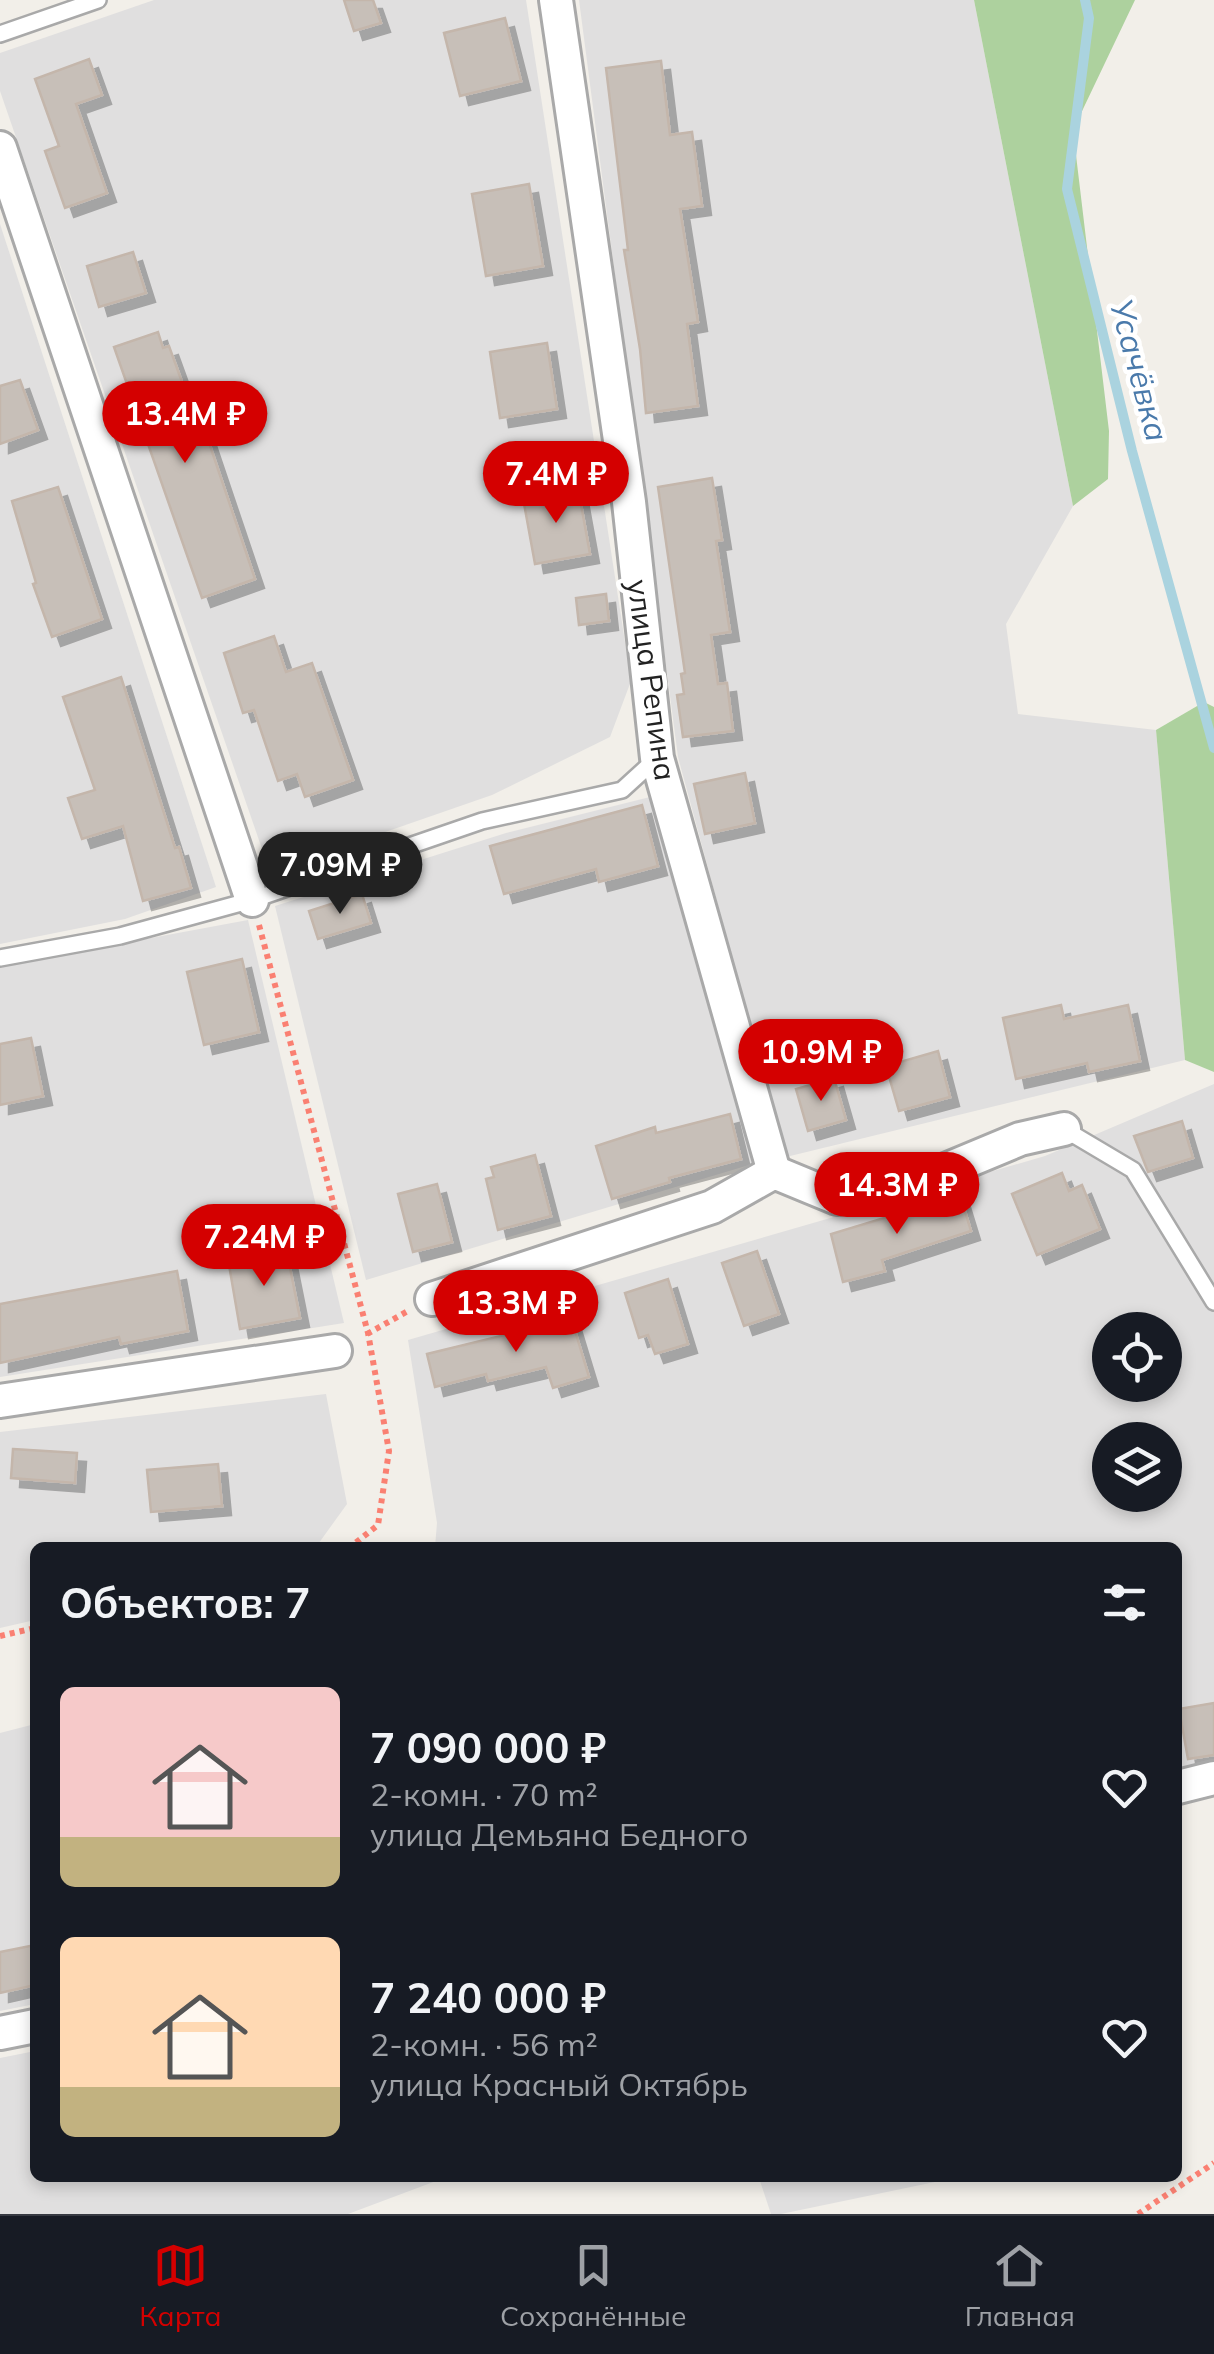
<!DOCTYPE html>
<html lang="ru">
<head>
<meta charset="utf-8">
<style>
	body { margin:0; font-family:Mulish,sans-serif; background:#20242c; color:#f1f3f6; height:100vh; display:flex; flex-direction:column; font-size:38px; white-space:nowrap }
	* { box-sizing:border-box; margin:0 }
	p { font-size:32px; color:#9ea1a6 }
	.icon { flex:none; width:55px; height:55px; fill:none; stroke:currentColor; stroke-width:2; stroke-linecap:round; stroke-linejoin:round }
	.map { position:relative; flex:1; overflow:hidden }
	.side { position:absolute; left:30px; top:1542px; width:1152px; height:640px; display:flex; flex-direction:column; background:#171b24; border-radius:15px; box-shadow:0 5px 15px #0003 }
	.side>* { flex:none }
	.fabs { position:absolute; left:1092px; top:1312px; display:grid; gap:20px }
	.fabs a { display:grid; place-items:center; width:90px; height:90px; border-radius:50%; background:#171b24; box-shadow:0 5px 15px #0003; font-size:50px }
	.price { position:absolute; translate:-50% -85px; padding:0 22px; border-radius:35px; background:#d40000; color:#fff; font-size:32px; line-height:65px; filter:drop-shadow(0 2px 5px #0008) }
	.price::after { content:''; position:absolute; left:50%; top:60px; width:30px; height:22px; margin-left:-15px; background:inherit; clip-path:polygon(0 0,100% 0,50% 100%) }
	.price.selected { background:#222; color:#fff }
	ul { padding:0; list-style:none }
	li { display:flex; align-items:center; gap:30px; height:250px; padding:0 30px }
	li span { display:grid; place-items:center; flex:none; width:280px; height:200px; border-radius:15px; color:#555 }
	li>.icon { margin-inline-start:auto }
	span .icon { width:120px; height:120px; fill:#fffc; stroke-width:1 }
	li b { font-size:42px }
	h2 { display:flex; justify-content:space-between; align-items:center; height:120px; padding:0 30px; font-size:42px }
	.tab-bar { display:flex; justify-content:space-around; align-items:center; height:140px; border-top:2px solid #363941; background:#171b24; font-size:28px; color:#9ea1a6 }
	.tab-bar a { display:grid; justify-items:center; gap:5px }
	.tab-bar .selected { color:#d40000 }
	.map>svg:first-child { display:block }
	.residential { fill:#e0dfdf; fill-rule:evenodd }
	.forest { fill:#add19e }
	.lines { fill:none; stroke-linecap:round; stroke-linejoin:round }
	.stream { stroke:#aad3df; stroke-width:10 }
	.building { fill:#c7bfb8; stroke:#c4b6ab; stroke-width:2.5; filter:url(#shadow) }
	.service-casing { stroke:#a9a9a9; stroke-width:20 }
	.minor-casing { stroke:#a9a9a9; stroke-width:38 }
	.path { stroke:#fa8072; stroke-width:6; stroke-dasharray:5 5; stroke-linecap:butt }
	.service { stroke:#fff; stroke-width:15 }
	.minor { stroke:#fff; stroke-width:32 }
	.labels { text-anchor:middle; dominant-baseline:central; stroke-width:9; stroke-linejoin:round; paint-order:stroke }
	.street-label { font-size:30px; fill:#222; stroke:#fff }
	.water-label { font-size:32px; font-style:italic; fill:#4a7aab; stroke:#fff }
</style>
</head>
<body>
<div class="map">
<svg width="1214" height="2214" viewBox="0 0 1214 2214">
	<defs>
		<filter id="shadow"><feDropShadow dx="9" dy="9" stdDeviation="0" flood-color="#0004"/></filter>
	</defs>
	<rect width="100%" height="100%" fill="#f2efe9"/>
	<g class="residential">
		<path d="M 154,0 L 526,0 L 631,681 L 610,737 L 492,795 L 270,872 L 0,91 L 0,53 Z"/>
		<path d="M 579,0 L 974,0 L 1073,506 L 1006,624 L 1018,714 L 1156,730 L 1185,1060 L 786,1157 L 678,757 Z"/>
		<path d="M 0,224 L 216,887 L 125,919 L 0,944 Z"/>
		<path d="M 658,795 L 759,1162 L 366,1280 L 275,906 L 506,833 Z"/>
		<path d="M 248,920 L 344,1323 L 0,1377 L 0,966 Z"/>
		<path d="M 1214,1084 L 1214,1763 L 1178,1772 L 1178,1548 L 435,1547 L 437,1523 L 408,1340 L 1045,1156 ZM 1110,1330 L 1165,1330 L 1165,1385 L 1110,1385 ZM 1110,1440 L 1165,1440 L 1165,1495 L 1110,1495 Z"/>
		<path d="M 326,1394 L 347,1504 L 316,1547 L 35,1548 L 35,1620 L 0,1628 L 0,1432 Z"/>
		<path d="M 35,1724 L 35,2004 L 0,2011 L 0,1733 Z"/>
		<path d="M 35,2051 L 35,2178 L 444,2178 L 348,2214 L 0,2214 L 0,2058 Z"/>
		<path d="M 759,2178 L 954,2178 L 781,2214 L 771,2214 Z"/>
	</g>
	<g class="forest">
		<path d="M 974,0 L 1135,0 L 1073,130 L 1109,431 L 1108,479 L 1073,506 Z"/>
		<path d="M 1204,702 L 1214,707 L 1214,1072 L 1185,1060 L 1156,730 Z"/>
	</g>
	<g class="lines">
		<path class="stream" d="M 1085,0 L 1089,18 L 1067,189 L 1132,451 L 1214,748"/>
	</g>
	<g class="building">
		<path d="M 344,0 L 373,0 L 381,23 L 354,31 Z"/>
		<path d="M 505,18 L 521,81 L 460,96 L 444,33 Z"/>
		<path d="M 89,59 L 102,95 L 76,104 L 107,193 L 65,208 L 45,151 L 59,146 L 35,79 Z"/>
		<path d="M 661,61 L 670,135 L 692,132 L 702,206 L 680,209 L 698,322 L 687,324 L 698,406 L 646,413 L 640,349 L 624,250 L 628,250 L 606,68 Z"/>
		<path d="M 529,184 L 543,266 L 486,276 L 472,194 Z"/>
		<path d="M 133,252 L 146,293 L 99,307 L 87,266 Z"/>
		<path d="M 158,332 L 163,348 L 169,346 L 195,418 L 200,416 L 255,579 L 202,598 L 114,347 Z"/>
		<path d="M 547,343 L 557,409 L 500,418 L 490,352 Z"/>
		<path d="M 20,380 L 38,430 L 0,444 L 0,386 Z"/>
		<path d="M 712,478 L 722,540 L 716,541 L 730,632 L 711,635 L 718,684 L 727,683 L 733,731 L 683,737 L 677,695 L 684,694 L 681,674 L 685,673 L 658,487 Z"/>
		<path d="M 58,487 L 102,619 L 52,637 L 33,584 L 36,583 L 12,501 Z"/>
		<path d="M 578,488 L 590,554 L 535,564 L 523,498 Z"/>
		<path d="M 606,594 L 609,621 L 579,625 L 576,598 Z"/>
		<path d="M 274,636 L 286,672 L 312,663 L 353,780 L 305,797 L 297,774 L 278,781 L 254,710 L 243,713 L 224,653 Z"/>
		<path d="M 121,677 L 175,848 L 179,847 L 191,888 L 143,901 L 123,826 L 82,839 L 68,798 L 95,790 L 63,697 Z"/>
		<path d="M 745,773 L 755,823 L 705,834 L 694,784 Z"/>
		<path d="M 642,805 L 658,866 L 599,882 L 596,869 L 504,894 L 490,846 Z"/>
		<path d="M 362,894 L 371,923 L 318,939 L 309,911 Z"/>
		<path d="M 242,959 L 259,1032 L 204,1045 L 187,972 Z"/>
		<path d="M 1061,1005 L 1064,1019 L 1128,1005 L 1140,1061 L 1089,1072 L 1087,1063 L 1016,1079 L 1003,1018 Z"/>
		<path d="M 31,1038 L 43,1096 L 0,1105 L 0,1044 Z"/>
		<path d="M 938,1051 L 950,1097 L 899,1111 L 886,1066 Z"/>
		<path d="M 834,1078 L 846,1120 L 808,1131 L 796,1089 Z"/>
		<path d="M 730,1114 L 741,1159 L 669,1178 L 670,1182 L 612,1199 L 596,1146 L 655,1127 L 656,1133 Z"/>
		<path d="M 1182,1121 L 1193,1158 L 1148,1172 L 1134,1136 Z"/>
		<path d="M 535,1155 L 551,1216 L 498,1230 L 486,1179 L 494,1177 L 491,1167 Z"/>
		<path d="M 1062,1173 L 1069,1191 L 1082,1185 L 1100,1229 L 1037,1255 L 1012,1194 Z"/>
		<path d="M 437,1184 L 452,1242 L 413,1252 L 398,1194 Z"/>
		<path d="M 960,1195 L 971,1231 L 882,1260 L 885,1271 L 843,1282 L 831,1234 Z"/>
		<path d="M 286,1248 L 300,1318 L 240,1329 L 228,1259 Z"/>
		<path d="M 757,1251 L 779,1314 L 744,1326 L 722,1263 Z"/>
		<path d="M 177,1271 L 188,1331 L 121,1344 L 119,1337 L 0,1363 L 0,1304 Z"/>
		<path d="M 668,1279 L 688,1344 L 655,1354 L 648,1335 L 639,1338 L 625,1293 Z"/>
		<path d="M 569,1311 L 589,1377 L 553,1388 L 546,1367 L 488,1381 L 486,1374 L 435,1387 L 427,1354 L 534,1328 L 533,1322 Z"/>
		<path d="M 13,1449 L 77,1453 L 75,1483 L 11,1478 Z"/>
		<path d="M 218,1464 L 222,1506 L 151,1512 L 147,1470 Z"/>
		<path d="M 1214,1703 L 1214,1755 L 1188,1759 L 1179,1709 Z"/>
		<path d="M 35,1945 L 35,1985 L 0,1993 L 0,1952 Z"/>
	</g>
	<g class="lines">
		<defs>
			<g id="service">
				<path d="M 0,34 L 98,0"/>
				<path d="M 0,958 L 120,936 L 252,900 L 482,821 L 622,790 L 657,758"/>
				<path d="M 1064,1129 L 1133,1170 L 1214,1302"/>
			</g>
			<g id="minor">
				<path d="M 556,0 L 629,502 L 657,758 L 774,1172"/>
				<path d="M 0,148 L 252,900"/>
				<path d="M 432,1299 L 712,1207 L 774,1172 L 837,1198 L 912,1184 L 1020,1139 L 1064,1129"/>
				<path d="M 0,1401 L 335,1351"/>
				<path d="M 1178,1787 L 1214,1778"/>
				<path d="M 0,2033 L 35,2026"/>
			</g>
		</defs>
		<use href="#service" class="service-casing"/>
		<use href="#minor" class="minor-casing"/>
		<g class="path">
			<path d="M 259,925 L 368,1333 L 389,1451 L 378,1525 L 349,1548"/>
			<path d="M 367,1334 L 408,1311"/>
			<path d="M 0,1636 L 35,1628"/>
			<path d="M 1138,2214 L 1214,2163"/>
		</g>
		<use href="#service" class="service"/>
		<use href="#minor" class="minor"/>
	</g>
	<g class="labels">
		<g class="street-label">
			<text transform="translate(652 680) rotate(82)">улица Репина</text>
		</g>
		<g class="water-label">
			<text transform="translate(1140 370) rotate(75)">Усачёвка</text>
		</g>
	</g>
</svg>
<div class="fabs">
<a><svg class="icon" aria-label="locate" viewBox="0 0 24 24"><circle cx="12" cy="12" r="6"/><path d="M12 2v4M12 18v4M2 12h4M18 12h4"/></svg></a>
<a><svg class="icon" aria-label="layers" viewBox="0 0 24 24"><path d="M12 4l9 5-9 5-9-5zM3 14l9 5 9-5"/></svg></a>
</div>
<b class="price" style="left:185px;top:466px">13.4M ₽</b>
<b class="price" style="left:556px;top:526px">7.4M ₽</b>
<b class="price selected" style="left:340px;top:917px">7.09M ₽</b>
<b class="price" style="left:821px;top:1104px">10.9M ₽</b>
<b class="price" style="left:897px;top:1237px">14.3M ₽</b>
<b class="price" style="left:264px;top:1289px">7.24M ₽</b>
<b class="price" style="left:516px;top:1355px">13.3M ₽</b>
<section class="side">
<h2>Объектов: 7<svg class="icon" aria-label="filters" viewBox="0 0 24 24"><path d="M4 7h16M4 17h16"/><circle cx="9" cy="7" r="2"/><circle cx="15" cy="17" r="2"/></svg></h2>
<ul>
<li><span style="background:linear-gradient(#f6c9c9 75%,#c2b280 0)"><svg class="icon" aria-label="home" viewBox="0 0 24 24"><path d="M3 11l9-7 9 7M6 9v11h12V9"/></svg></span><div><b>7 090 000 ₽</b><p>2-комн. · 70 m²</p><p>улица Демьяна Бедного</p></div><svg class="icon" aria-label="heart" viewBox="0 0 24 24"><path d="M12 20l-8-8c-3-5 5-10 8-4 3-6 11-1 8 4z"/></svg></li>
<li><span style="background:linear-gradient(#ffd9b3 75%,#c2b280 0)"><svg class="icon" aria-label="home" viewBox="0 0 24 24"><path d="M3 11l9-7 9 7M6 9v11h12V9"/></svg></span><div><b>7 240 000 ₽</b><p>2-комн. · 56 m²</p><p>улица Красный Октябрь</p></div><svg class="icon" aria-label="heart" viewBox="0 0 24 24"><path d="M12 20l-8-8c-3-5 5-10 8-4 3-6 11-1 8 4z"/></svg></li>
</ul>
</section>
</div>
<nav class="tab-bar">
<a class="selected"><svg class="icon" aria-label="map" viewBox="0 0 24 24"><path d="M3 6l6-2 6 2 6-2v14l-6 2-6-2-6 2zM9 4v14M15 6v14"/></svg>Карта</a>
<a><svg class="icon" aria-label="saved" viewBox="0 0 24 24"><path d="M7 4h10v16l-5-4-5 4z"/></svg>Сохранённые</a>
<a><svg class="icon" aria-label="home" viewBox="0 0 24 24"><path d="M3 11l9-7 9 7M6 9v11h12V9"/></svg>Главная</a>
</nav>
</body>
</html>
